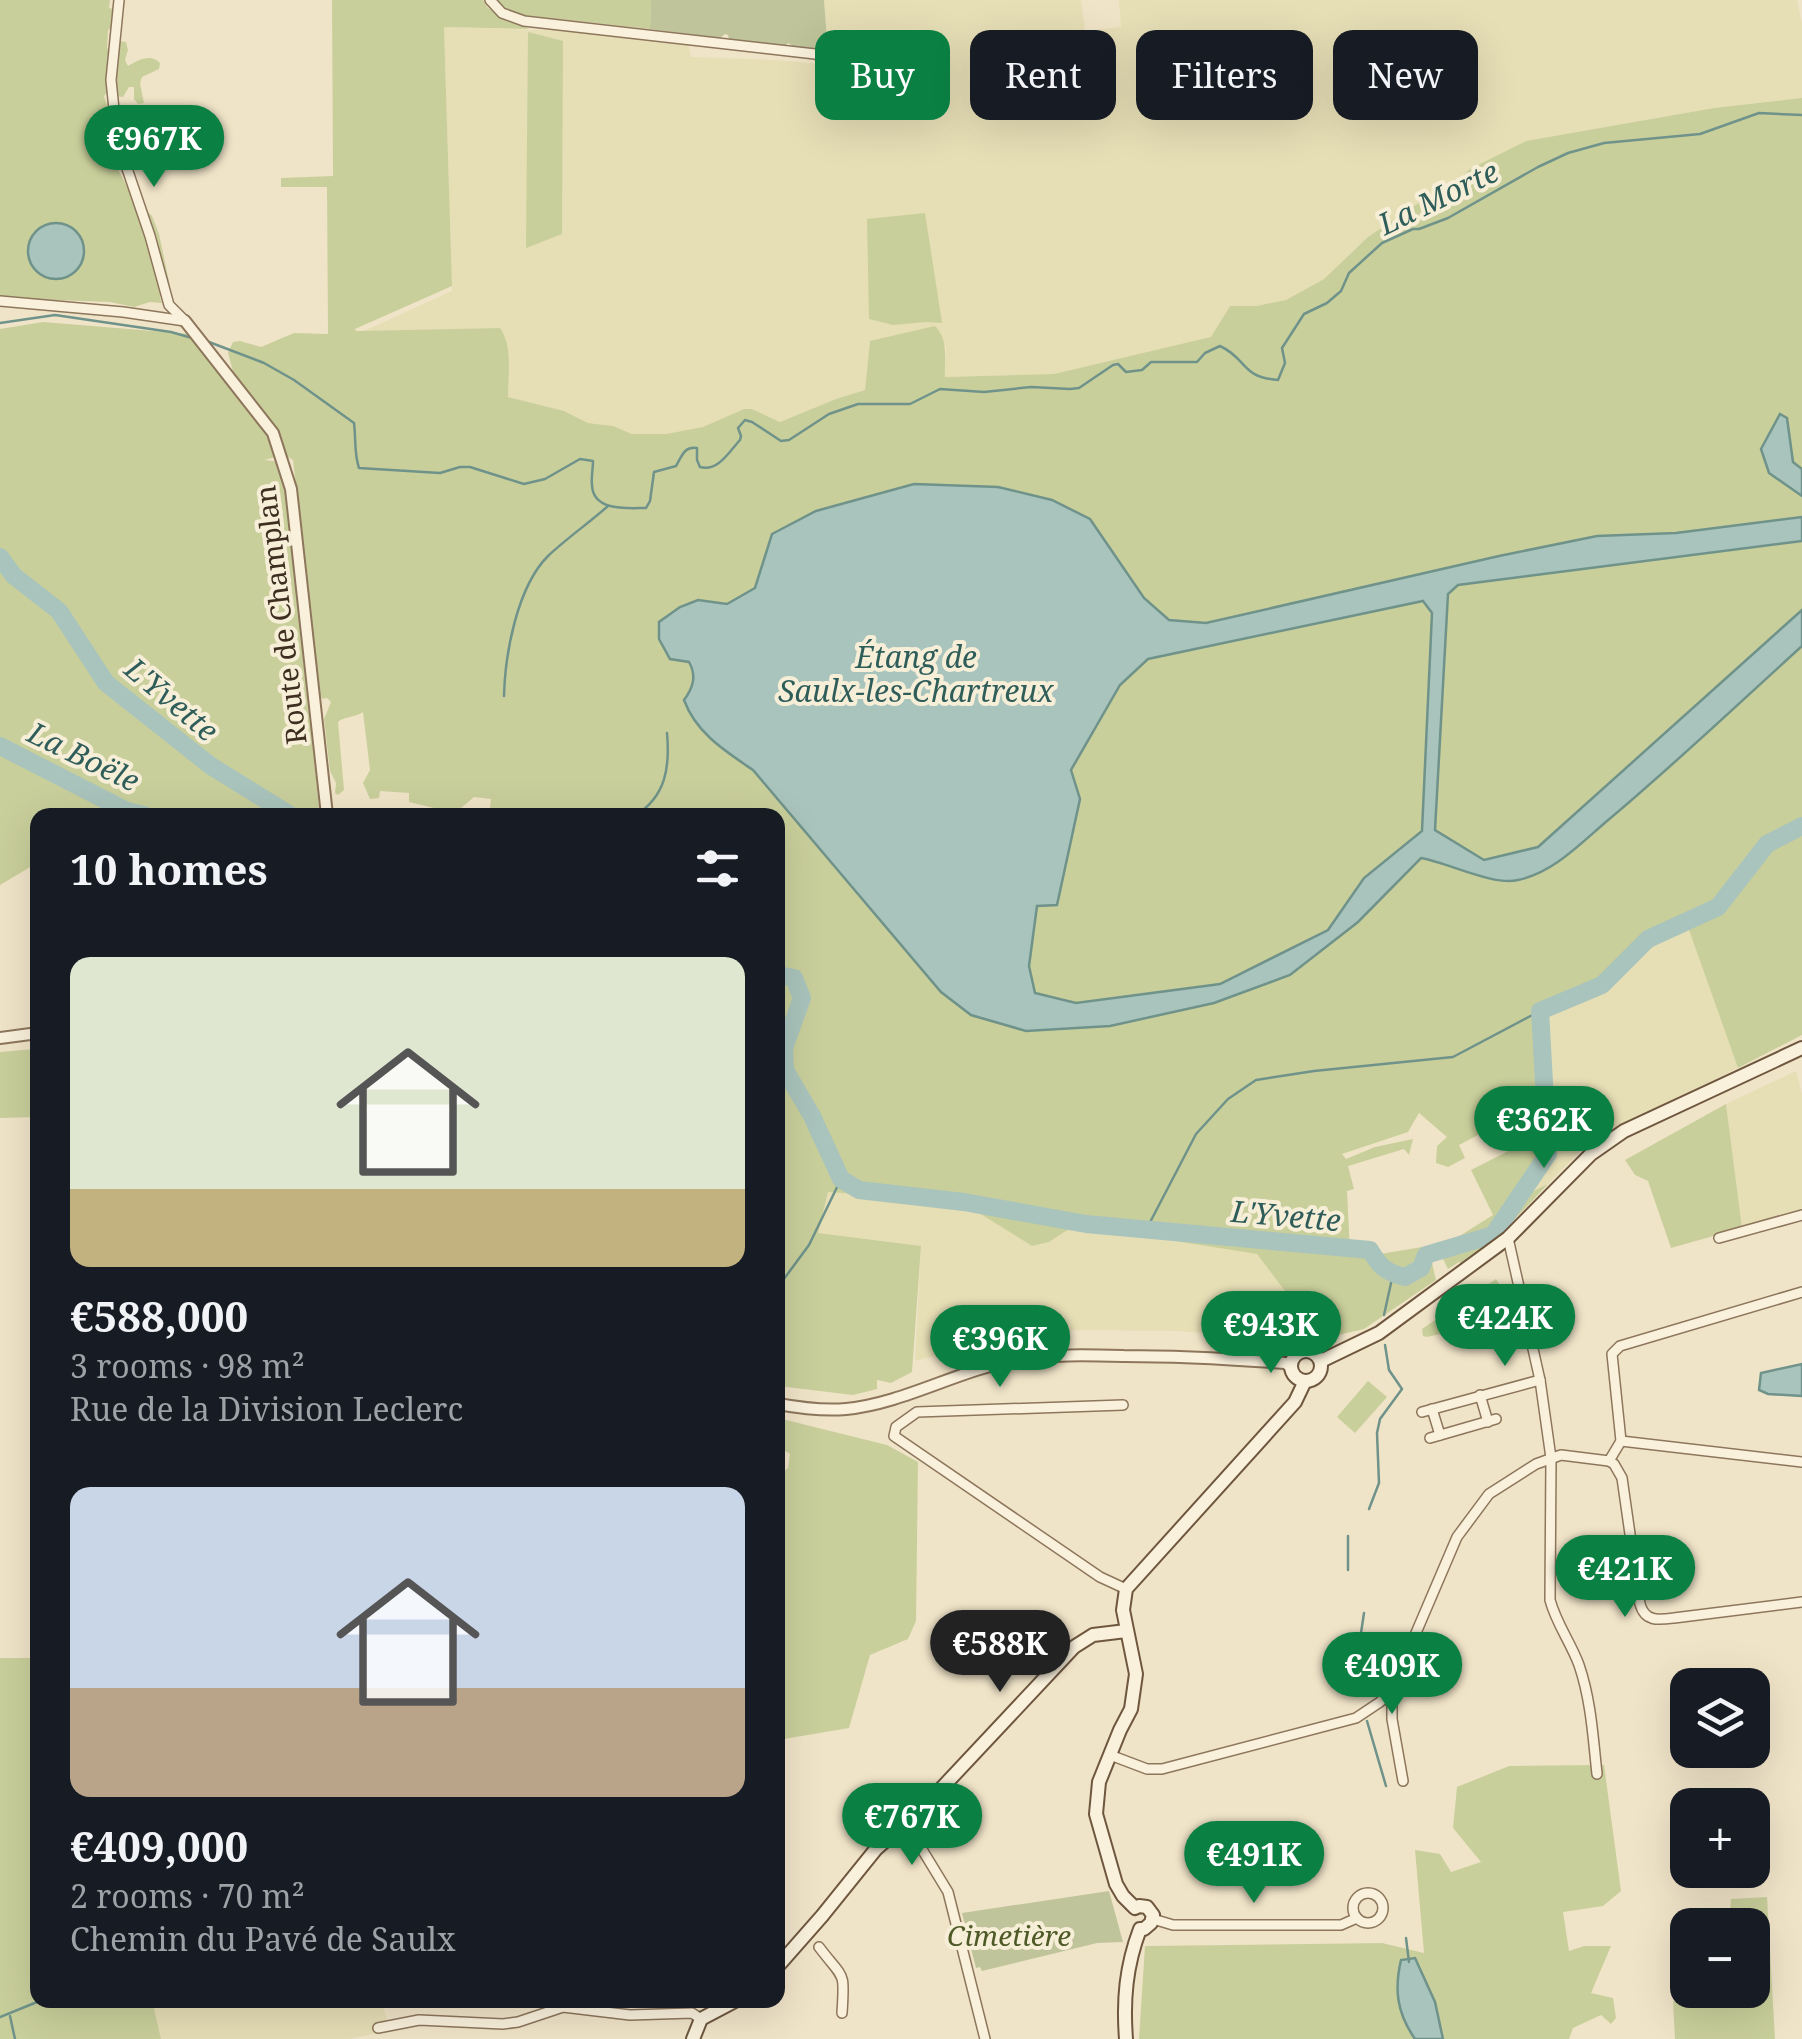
<!DOCTYPE html>
<html lang="en">
<head>
<meta charset="utf-8">
<style>
	body { margin:0; font-family:"Noto Serif",serif; background:#242831; color:#f1f3f6; height:100vh; display:flex; flex-direction:column; font-size:38px; white-space:nowrap }
	* { box-sizing:border-box; margin:0 }
	p { font-size:32px; color:#9ea1a6 }
	.icon { flex:none; width:55px; height:55px; fill:none; stroke:currentColor; stroke-width:2; stroke-linecap:round; stroke-linejoin:round }
	.map { position:relative; flex:1; overflow:hidden }
	.side { position:absolute; left:30px; top:808px; width:755px; height:1200px; display:flex; flex-direction:column; background:#171b24; border-radius:20px; box-shadow:0 10px 40px #0002 }
	.side>* { flex:none }
	.top-card { position:absolute; left:815px; top:30px; width:835px; height:90px; display:flex; gap:20px }
	.controls { position:absolute; left:1670px; top:1668px; display:grid; gap:20px }
	.controls a { display:grid; place-items:center; width:100px; height:100px; border-radius:20px; background:#171b24; box-shadow:0 10px 40px #0002; font-size:50px }
	.price { position:absolute; translate:-50% -85px; padding:0 22px; border-radius:35px; background:#0b8043; color:#fff; font-size:32px; line-height:65px; filter:drop-shadow(0 2px 5px #0008) }
	.price::after { content:''; position:absolute; left:50%; top:60px; width:30px; height:22px; margin-left:-15px; background:inherit; clip-path:polygon(0 0,100% 0,50% 100%) }
	.price.current { background:#222; color:#fff }
	ul { padding:0; list-style:none }
	li { display:grid; align-content:center; gap:20px; height:530px; padding:0 40px }
	li span { display:grid; place-items:center; height:310px; border-radius:20px; color:#555 }
	li>.icon { margin-inline-start:auto }
	span .icon { width:180px; height:180px; fill:#fffc; stroke-width:1 }
	li b { font-size:42px }
	h2 { display:flex; justify-content:space-between; align-items:center; height:120px; padding:0 40px; font-size:42px }
	.tag { padding:0 35px; border-radius:20px; background:#171b24; box-shadow:0 10px 40px #0002; font-size:35px; line-height:90px }
	.tag.current { background:#0b8043; color:#fff }
	.map>svg:first-child { display:block }
	.farmland { fill:#e6deb5 }
	.green { fill:#c9cf9b }
	.cemetery { fill:#bfc49a }
	.water { fill:#a9c4bc; stroke:#6f938a; stroke-width:2.5; fill-rule:evenodd }
	.lines { fill:none; stroke-linecap:round; stroke-linejoin:round }
	.stream { stroke:#6f938a; stroke-width:2.5 }
	.river { stroke:#a9c4bc; stroke-width:18 }
	.minor-casing { stroke:#8d765c; stroke-width:12 }
	.tertiary-casing { stroke:#8d765c; stroke-width:14 }
	.secondary-casing { stroke:#6f573f; stroke-width:16 }
	.minor { stroke:#faf1dc; stroke-width:9 }
	.tertiary { stroke:#faf1dc; stroke-width:10 }
	.secondary { stroke:#faf1dc; stroke-width:12 }
	.labels { text-anchor:middle; dominant-baseline:central; stroke-width:8; stroke-linejoin:round; paint-order:stroke }
	.street-label { font-size:28px; fill:#3d2e20; stroke:#f7eed8 }
	.park-label { font-size:28px; font-style:italic; fill:#4d5a26; stroke:#f7eed8 }
	.water-label { font-size:30px; font-style:italic; fill:#2f5d5a; stroke:#f7eed8 }
</style>
</head>
<body>
<div class="map">
<svg width="1802" height="2039" viewBox="0 0 1802 2039">
	<rect width="100%" height="100%" fill="#f0e4c8"/>
	<g class="farmland">
		<path d="M 824,0 L 1081,0 L 1085,31 L 1121,27 L 1119,0 L 1797,0 L 1802,24 L 1802,98 L 1714,108 L 1526,141 L 1470,169 L 1456,182 L 1420,202 L 1368,237 L 1324,279 L 1286,300 L 1256,306 L 1230,306 L 1212,337 L 1175,346 L 1054,374 L 944,377 L 946,346 L 870,341 L 865,390 L 836,399 L 780,422 L 752,409 L 744,409 L 703,427 L 666,434 L 632,434 L 613,426 L 588,423 L 564,411 L 508,397 L 508,362 L 506,339 L 500,328 L 364,331 L 452,291 L 444,27 L 569,31 L 688,43 L 691,57 L 775,60 L 833,65 L 828,52 Z"/>
		<path d="M 1688,926 L 1738,1068 L 1593,1138 L 1548,1184 L 1532,1194 L 1550,1139 L 1550,1071 L 1545,1013 L 1606,989 L 1652,942 Z"/>
		<path d="M 1796,1071 L 1802,1094 L 1802,1211 L 1742,1228 L 1726,1104 Z"/>
		<path d="M 828,1192 L 930,1199 L 971,1208 L 1032,1246 L 1049,1242 L 1069,1229 L 1093,1228 L 1257,1254 L 1304,1316 L 1307,1330 L 1301,1340 L 1177,1331 L 1086,1330 L 1026,1332 L 915,1361 L 921,1246 L 817,1233 Z"/>
		<path d="M 152,2000 L 381,2000 L 390,2030 L 350,2039 L 161,2039 Z"/>
	</g>
	<g class="green">
		<path d="M 0,0 L 110,0 L 109,8 L 114,9 L 115,26 L 108,30 L 107,49 L 119,41 L 126,42 L 128,50 L 125,60 L 128,66 C 138,60 151,53 160,63 L 159,69 L 142,77 L 140,83 L 144,103 L 138,104 L 134,99 L 134,87 L 129,87 L 123,97 L 114,96 L 108,91 L 104,96 L 112,122 L 111,144 L 117,168 L 134,199 L 152,216 L 159,234 L 170,286 L 160,297 L 162,303 L 150,302 L 134,307 L 110,302 L 0,298 Z"/>
		<path d="M 332,0 L 483,0 L 488,8 L 529,29 L 444,27 L 452,286 L 355,329 L 356,331 L 500,328 C 513,346 508,375 508,397 L 564,411 L 588,423 L 613,426 L 632,434 L 666,434 L 703,427 L 744,409 L 752,409 L 780,422 L 836,399 L 865,390 L 870,341 L 935,326 C 949,340 944,359 945,377 L 1054,374 L 1211,337 L 1230,306 L 1256,306 L 1286,300 L 1324,279 L 1368,237 L 1420,202 L 1456,182 L 1470,169 L 1526,141 L 1714,108 L 1802,98 L 1802,1035 L 1738,1068 L 1688,927 L 1652,942 L 1606,989 L 1545,1014 L 1550,1071 L 1550,1139 L 1532,1192 L 1548,1184 L 1497,1238 L 1461,1264 L 1459,1262 L 1448,1269 L 1436,1244 L 1458,1237 L 1493,1215 L 1471,1170 L 1538,1136 L 1524,1111 L 1459,1145 L 1465,1158 L 1448,1167 L 1436,1163 L 1437,1146 L 1447,1137 L 1419,1113 L 1408,1132 L 1342,1154 L 1346,1159 L 1375,1147 L 1413,1139 L 1409,1155 L 1404,1149 L 1348,1166 L 1354,1189 L 1347,1191 L 1350,1251 L 1380,1254 L 1428,1246 L 1436,1280 L 1364,1329 L 1325,1338 L 1301,1340 L 1307,1330 L 1304,1316 L 1257,1254 L 1093,1228 L 1069,1229 L 1049,1242 L 1032,1246 L 971,1208 L 930,1199 L 828,1192 L 818,1233 L 921,1246 L 912,1372 L 891,1383 L 877,1380 L 877,1389 L 853,1395 L 778,1386 L 778,815 L 491,815 L 493,812 L 490,807 L 491,799 L 474,797 L 455,813 L 409,802 L 409,793 L 380,791 L 379,798 L 370,799 L 363,783 L 370,770 L 363,712 C 354,718 345,716 338,722 L 344,790 L 338,795 L 335,793 L 336,783 L 330,771 L 324,719 L 331,702 L 327,698 L 322,699 L 320,693 L 293,460 L 284,455 L 264,460 L 282,462 L 320,815 L 38,815 L 37,863 L 0,885 L 0,329 L 43,322 L 190,334 L 258,424 L 259,416 L 239,394 L 228,353 L 233,342 L 240,341 L 261,347 L 294,333 L 328,334 L 327,187 L 281,187 L 281,178 L 333,176 Z"/>
		<path d="M 494,0 L 651,0 L 650,29 L 514,14 Z"/>
		<path d="M 528,32 L 563,41 L 562,234 L 526,248 Z"/>
		<path d="M 925,213 L 942,323 L 926,322 L 893,325 L 869,319 L 867,219 Z"/>
		<path d="M 34,1049 L 38,1051 L 37,1117 L 0,1118 L 0,1052 Z"/>
		<path d="M 1726,1104 L 1742,1228 L 1671,1248 L 1648,1181 L 1635,1175 L 1625,1160 Z"/>
		<path d="M 1496,1279 L 1502,1288 L 1509,1318 L 1427,1337 L 1423,1336 L 1422,1329 Z"/>
		<path d="M 1368,1381 L 1387,1397 L 1355,1433 L 1337,1417 Z"/>
		<path d="M 778,1418 L 887,1445 L 918,1462 L 916,1621 L 908,1639 L 870,1655 L 849,1728 L 778,1740 L 778,1476 L 788,1468 L 790,1454 L 778,1446 Z"/>
		<path d="M 0,1658 L 37,1658 L 38,2000 L 152,2000 L 161,2039 L 0,2039 Z"/>
		<path d="M 1604,1765 L 1621,1891 L 1603,1906 L 1563,1912 L 1569,1951 L 1584,1946 L 1611,1946 L 1591,1993 L 1613,1998 L 1616,2018 L 1611,2024 L 1601,2015 L 1573,2028 L 1569,2039 L 1443,2039 L 1435,2002 L 1406,2026 L 1415,2039 L 1139,2039 L 1145,1946 L 1382,1943 L 1424,1953 L 1415,1850 L 1440,1854 L 1451,1872 L 1481,1862 L 1453,1828 L 1457,1787 L 1509,1766 Z"/>
		<path d="M 1767,1897 L 1775,2039 L 1675,2039 L 1673,2001 L 1721,1994 L 1722,1990 L 1752,1990 L 1752,1925 L 1729,1925 L 1731,1899 Z"/>
	</g>
	<g class="cemetery">
		<path d="M 651,0 L 824,0 L 828,52 L 794,47 L 788,43 L 784,47 L 729,39 L 728,35 L 725,34 L 720,38 L 650,29 Z"/>
		<path d="M 1109,1891 L 1123,1942 L 1097,1943 L 982,1971 L 980,1967 L 976,1968 L 962,1913 Z"/>
	</g>
	<g class="water">
		<circle cx="56" cy="251" r="28"/>
		<path d="M 1780,414 L 1787,418 L 1793,462 L 1802,469 L 1802,496 L 1769,473 L 1761,449 Z"/>
		<path d="M 914,484 L 998,487 L 1052,500 L 1090,519 L 1144,598 L 1169,620 L 1206,623 L 1499,556 L 1597,536 L 1676,533 L 1802,517 L 1802,541 L 1458,585 L 1448,594 L 1435,830 L 1484,860 L 1538,847 L 1802,610 L 1802,646 C 1737,705 1674,765 1607,821 C 1581,843 1553,873 1518,880 C 1493,886 1449,863 1421,858 L 1358,922 L 1290,975 L 1214,1003 L 1110,1026 L 1026,1031 L 971,1015 L 941,992 L 753,770 C 725,751 696,733 684,700 C 693,688 697,676 689,662 L 670,659 L 659,639 L 659,622 L 680,607 L 698,600 L 727,604 L 755,588 L 772,534 L 816,511 ZM 1423,601 L 1432,613 L 1422,831 L 1364,878 L 1328,930 L 1220,984 L 1076,1003 L 1035,993 L 1029,966 L 1037,906 L 1057,905 L 1080,799 L 1071,770 L 1120,685 L 1148,659 Z"/>
		<path d="M 1802,1364 L 1802,1396 L 1768,1394 L 1759,1390 L 1761,1373 Z"/>
		<path d="M 1415,1958 L 1435,2002 L 1443,2039 L 1415,2039 C 1397,2013 1394,1990 1401,1960 Z"/>
	</g>
	<g class="lines">
		<g class="stream">
			<path d="M 0,323 L 55,315 L 171,332 L 192,338"/>
			<path d="M 209,342 L 264,363 L 294,380 L 354,423 C 356,438 354,454 359,468 L 440,473 L 460,467 L 470,467 L 524,484 L 545,479 L 580,459 L 593,461 C 593,469 591,478 592,485 C 593,512 628,508 646,508 L 650,501 L 654,472 L 676,466 C 682,456 684,446 697,448 L 697,460 L 700,467 C 718,472 729,452 740,440 L 741,436 L 738,428 L 745,420 L 752,422 L 781,441 L 789,440 L 829,414 L 858,404 L 910,404 L 940,389 L 984,392 L 1031,387 L 1070,389 L 1079,388 L 1113,365 L 1118,364 L 1126,372 L 1142,370 L 1151,362 L 1197,362 L 1205,353 L 1220,346 C 1248,359 1240,377 1278,380 L 1285,363 L 1282,348 L 1304,314 L 1327,303 L 1341,291 L 1349,273 L 1382,243 L 1413,229 L 1419,229 L 1448,218 L 1538,167 L 1568,153 L 1604,143 L 1700,134 L 1759,113 L 1802,115"/>
			<path d="M 504,696 C 505,654 517,587 548,556 C 567,538 589,523 608,506"/>
			<path d="M 636,815 C 666,796 670,767 667,733"/>
			<path d="M 1146,1230 L 1196,1134 L 1228,1099 L 1256,1080 L 1314,1071 L 1453,1057 L 1540,1011"/>
			<path d="M 778,1287 L 809,1245 L 841,1179"/>
			<path d="M 1384,1315 L 1393,1274"/>
			<path d="M 1369,1509 L 1379,1483 L 1377,1433 L 1380,1419 L 1402,1389 L 1389,1370 L 1385,1345"/>
			<path d="M 1348,1536 L 1348,1570"/>
			<path d="M 1363,1685 L 1356,1666 L 1364,1613"/>
			<path d="M 1367,1721 L 1386,1786"/>
			<path d="M 1406,1938 L 1409,1962"/>
			<path d="M 10,2016 L 15,2039"/>
			<path d="M 0,2017 L 42,2000"/>
		</g>
		<g class="river">
			<path d="M 0,557 L 14,576 L 59,611 L 106,683 L 211,766 L 290,815"/>
			<path d="M 0,746 L 127,811 L 144,815"/>
			<path d="M 778,975 L 794,978 L 802,998 L 784,1048 L 785,1070 L 812,1116 L 841,1179 L 859,1190 L 964,1202 L 1086,1224 L 1370,1250 C 1380,1267 1385,1272 1405,1277 L 1421,1268 L 1426,1255 L 1493,1235 L 1548,1154 L 1540,1011 L 1602,985 L 1648,939 L 1718,907 L 1767,844 L 1802,826"/>
		</g>
		<defs>
			<g id="minor">
				<path d="M 119,0 L 111,80 L 117,139 L 150,236 L 169,305 L 185,321"/>
				<path d="M 490,0 L 502,13 L 524,21 L 815,54 L 830,61"/>
				<path d="M 0,301 L 123,312 L 185,321"/>
				<path d="M 1508,1238 L 1540,1380 L 1551,1458 L 1550,1600 C 1556,1623 1571,1643 1579,1665 C 1591,1700 1593,1737 1597,1774"/>
				<path d="M 1719,1238 L 1802,1215"/>
				<path d="M 1480,1395 L 1488,1422"/>
				<path d="M 1123,1405 L 917,1412 L 896,1427 L 894,1436 L 1100,1577 L 1126,1589"/>
				<path d="M 1432,1409 L 1440,1435"/>
				<path d="M 1422,1412 L 1540,1380"/>
				<path d="M 1430,1438 L 1496,1419"/>
				<path d="M 1621,1441 L 1802,1462"/>
				<path d="M 1609,1461 L 1621,1441 L 1612,1354 L 1620,1346 L 1802,1292"/>
				<path d="M 1385,1697 L 1392,1704 L 1392,1719 L 1403,1781"/>
				<path d="M 1110,1755 L 1147,1769 L 1162,1769 L 1356,1718 L 1380,1702 L 1392,1689 L 1457,1537 L 1489,1494 L 1536,1464 L 1561,1455 L 1609,1461 L 1614,1464 L 1622,1478 L 1640,1604 C 1645,1622 1658,1620 1674,1618 L 1802,1602"/>
				<path d="M 906,1823 L 948,1892 L 985,2039"/>
				<circle cx="1368" cy="1908" r="15"/>
				<path d="M 1153,1919 L 1173,1925 L 1341,1925 L 1357,1918"/>
				<path d="M 819,1947 C 844,1980 845,1969 842,2013"/>
				<path d="M 378,2028 L 419,2020 L 503,2024 L 518,2022 L 563,2007 L 630,2015 L 692,2013 L 701,2019"/>
			</g>
			<g id="tertiary">
				<path d="M 185,321 L 273,433 L 291,489 L 327,815"/>
				<path d="M 0,1038 L 38,1033"/>
				<path d="M 778,1404 C 800,1408 823,1411 846,1409 C 905,1403 958,1370 1016,1360 C 1052,1354 1087,1355 1124,1356 C 1177,1356 1231,1359 1285,1363 L 1291,1367"/>
			</g>
			<g id="secondary">
				<circle cx="1306" cy="1366" r="15"/>
				<path d="M 1321,1361 L 1379,1333 L 1508,1238 L 1591,1154 L 1624,1131 L 1802,1048"/>
				<path d="M 778,1966 L 822,1916 L 876,1849 L 924,1807 L 1074,1647 L 1093,1635 L 1126,1631"/>
				<path d="M 693,2039 L 701,2019 L 737,2000"/>
				<path d="M 1126,2039 C 1123,2000 1126,1966 1140,1929 L 1144,1929 L 1151,1923 L 1153,1915 L 1147,1907 L 1139,1906 L 1135,1908 L 1123,1896 L 1116,1884 L 1096,1814 L 1099,1782 L 1120,1730 L 1131,1709 L 1136,1674 L 1123,1610 L 1126,1589 L 1295,1402 L 1305,1381"/>
			</g>
		</defs>
		<use href="#minor" class="minor-casing"/>
		<use href="#tertiary" class="tertiary-casing"/>
		<use href="#secondary" class="secondary-casing"/>
		<use href="#minor" class="minor"/>
		<use href="#tertiary" class="tertiary"/>
		<use href="#secondary" class="secondary"/>
	</g>
	<g class="labels">
		<g class="street-label">
			<text transform="translate(280 615) rotate(-97)">Route de Champlan</text>
		</g>
		<g class="park-label">
			<text x="1009" y="1935">Cimetière</text>
		</g>
		<g class="water-label">
			<text transform="translate(1438 197) rotate(-26)">La Morte</text>
			<text x="916" y="656">Étang de<tspan x="916" dy="34">Saulx-les-Chartreux</tspan></text>
			<text transform="translate(172 699) rotate(40)">L'Yvette</text>
			<text transform="translate(84 756) rotate(26)">La Boële</text>
			<text transform="translate(1286 1215) rotate(5)">L'Yvette</text>
		</g>
	</g>
</svg>
<div class="controls">
<a><svg class="icon" aria-label="layers" viewBox="0 0 24 24"><path d="M12 4l9 5-9 5-9-5zM3 14l9 5 9-5"/></svg></a>
<a>+</a>
<a>−</a>
</div>
<b class="price" style="left:154px;top:190px">€967K</b>
<b class="price" style="left:1544px;top:1171px">€362K</b>
<b class="price" style="left:1505px;top:1369px">€424K</b>
<b class="price" style="left:1271px;top:1376px">€943K</b>
<b class="price" style="left:1000px;top:1390px">€396K</b>
<b class="price" style="left:1625px;top:1620px">€421K</b>
<b class="price current" style="left:1000px;top:1695px">€588K</b>
<b class="price" style="left:1392px;top:1717px">€409K</b>
<b class="price" style="left:912px;top:1868px">€767K</b>
<b class="price" style="left:1254px;top:1906px">€491K</b>
<div class="top-card">
<a class="tag current">Buy</a>
<a class="tag">Rent</a>
<a class="tag">Filters</a>
<a class="tag">New</a>
</div>
<section class="side">
<h2>10 homes<svg class="icon" aria-label="filters" viewBox="0 0 24 24"><path d="M4 7h16M4 17h16"/><circle cx="9" cy="7" r="2"/><circle cx="15" cy="17" r="2"/></svg></h2>
<ul>
<li><span style="background:linear-gradient(#dfe7d0 75%,#c2b280 0)"><svg class="icon" aria-label="home" viewBox="0 0 24 24"><path d="M3 11l9-7 9 7M6 9v11h12V9"/></svg></span><div><b>€588,000</b><p>3 rooms · 98 m²</p><p>Rue de la Division Leclerc</p></div></li>
<li><span style="background:linear-gradient(#c9d6e8 65%,#b9a48a 0)"><svg class="icon" aria-label="home" viewBox="0 0 24 24"><path d="M3 11l9-7 9 7M6 9v11h12V9"/></svg></span><div><b>€409,000</b><p>2 rooms · 70 m²</p><p>Chemin du Pavé de Saulx</p></div></li>
</ul>
</section>
</div>
</body>
</html>
